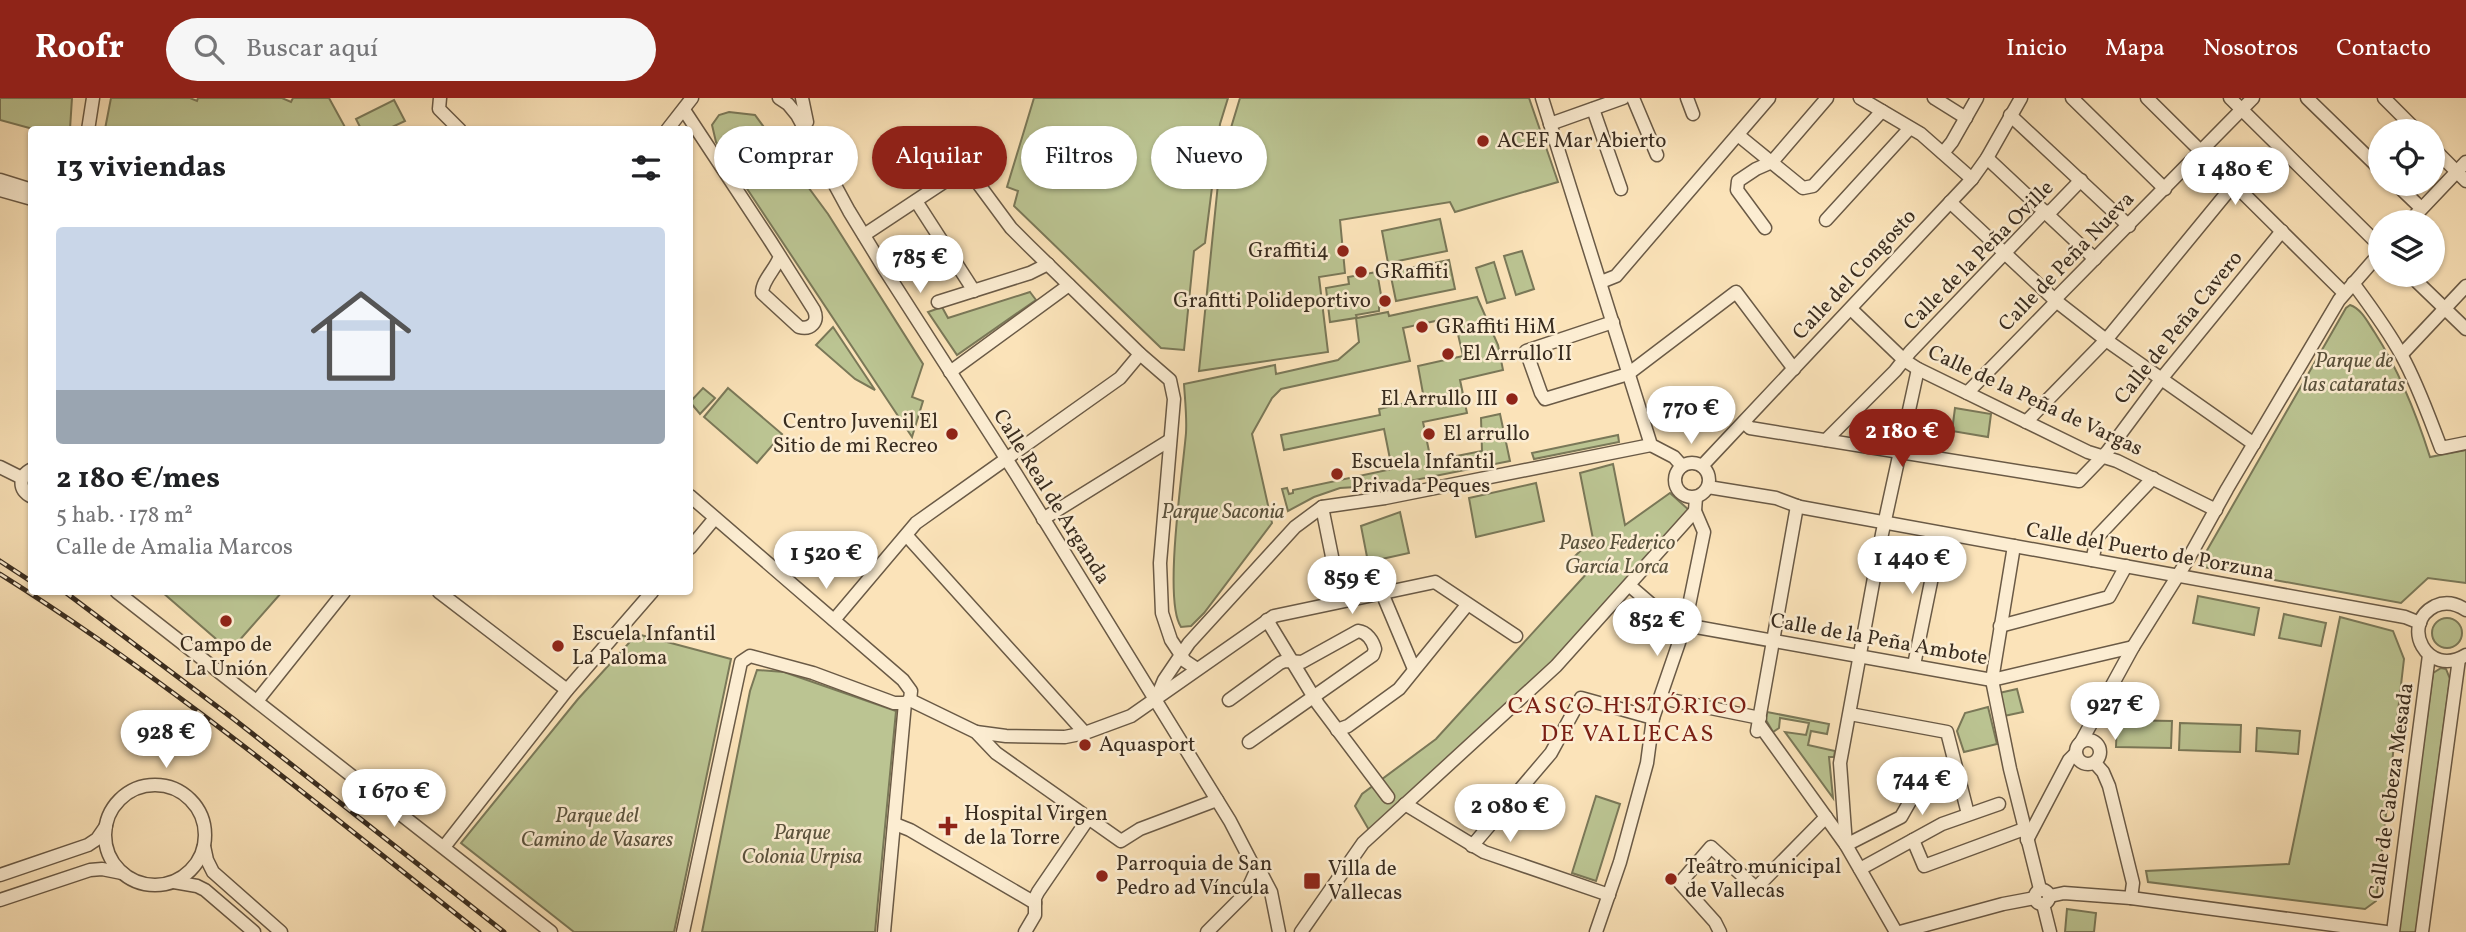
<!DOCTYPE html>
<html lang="es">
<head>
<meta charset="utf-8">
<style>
	body { margin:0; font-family:Vollkorn,serif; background:#f6f6f6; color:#202124; height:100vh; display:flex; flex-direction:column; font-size:26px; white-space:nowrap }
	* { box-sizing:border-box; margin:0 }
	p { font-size:23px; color:#757577 }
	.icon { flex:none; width:38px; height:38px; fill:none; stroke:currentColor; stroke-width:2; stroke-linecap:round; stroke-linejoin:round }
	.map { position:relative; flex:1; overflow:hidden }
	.details { position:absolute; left:28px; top:28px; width:665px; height:469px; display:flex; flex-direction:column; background:#fff; border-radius:7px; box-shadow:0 2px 5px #0004 }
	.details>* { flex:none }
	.hud { position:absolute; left:714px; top:28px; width:665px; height:63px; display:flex; gap:14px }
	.tools { position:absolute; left:2368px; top:21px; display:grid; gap:14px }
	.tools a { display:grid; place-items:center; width:77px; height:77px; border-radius:50%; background:#fff; box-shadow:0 2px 5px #0004; font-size:35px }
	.price { position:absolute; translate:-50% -60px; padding:0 16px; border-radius:24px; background:#fff; color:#222; font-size:23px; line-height:46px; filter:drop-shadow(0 2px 4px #0008) }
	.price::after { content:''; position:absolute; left:50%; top:42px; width:21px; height:16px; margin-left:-10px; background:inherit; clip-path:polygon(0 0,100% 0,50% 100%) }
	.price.current { background:#8f2418; color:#fff }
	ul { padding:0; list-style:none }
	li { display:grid; align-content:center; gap:14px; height:371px; padding:0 28px }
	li+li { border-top:2px solid #e0e0e0 }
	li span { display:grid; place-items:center; height:217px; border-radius:7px; color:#555 }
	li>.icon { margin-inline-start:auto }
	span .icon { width:126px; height:126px; fill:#fffc; stroke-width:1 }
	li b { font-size:30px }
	h2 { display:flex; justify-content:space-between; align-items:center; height:84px; padding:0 28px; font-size:30px }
	.pill { padding:0 24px; border-radius:32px; background:#fff; box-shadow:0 2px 5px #0004; font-size:24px; line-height:63px }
	.pill.current { background:#8f2418; color:#fff }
	header { display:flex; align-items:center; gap:42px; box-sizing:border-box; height:98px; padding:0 35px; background:#8f2418; color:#fff }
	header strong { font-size:33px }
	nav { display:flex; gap:38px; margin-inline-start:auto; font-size:24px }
	.search { width:490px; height:63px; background:#f6f6f6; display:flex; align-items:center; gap:18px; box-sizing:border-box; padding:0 24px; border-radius:38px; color:#757577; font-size:26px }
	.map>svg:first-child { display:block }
	.green { fill:#bbc492; stroke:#7a7858; stroke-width:2 }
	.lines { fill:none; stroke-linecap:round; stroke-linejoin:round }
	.minor-casing { stroke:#6a5a46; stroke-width:15 }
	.minor { stroke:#fcedd2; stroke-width:12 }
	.rail-casing { stroke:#392c1f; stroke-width:5 }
	.rail { stroke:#fcedd2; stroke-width:2.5; stroke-dasharray:8; stroke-linecap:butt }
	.poi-dot { fill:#8f2418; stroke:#fcedd2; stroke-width:2.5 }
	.labels { text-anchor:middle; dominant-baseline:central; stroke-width:5; stroke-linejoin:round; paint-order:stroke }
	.poi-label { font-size:21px; fill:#392c1f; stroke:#fcedd2; text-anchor:start }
	.street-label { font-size:21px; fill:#392c1f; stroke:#fcedd2 }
	.park-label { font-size:21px; font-style:italic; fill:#5a523c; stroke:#fcedd2 }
	.quarter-label { font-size:24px; letter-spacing:2px; fill:#7a1f14; stroke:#fcedd2 }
</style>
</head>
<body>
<header>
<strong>Roofr</strong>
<div class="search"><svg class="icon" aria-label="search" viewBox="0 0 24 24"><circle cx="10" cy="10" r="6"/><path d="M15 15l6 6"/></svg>Buscar aquí</div>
<nav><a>Inicio</a><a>Mapa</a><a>Nosotros</a><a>Contacto</a></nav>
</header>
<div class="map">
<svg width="2466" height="834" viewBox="0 0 2466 834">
	<rect width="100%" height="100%" fill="#fbe3b9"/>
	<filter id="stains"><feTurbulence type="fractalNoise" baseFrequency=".00286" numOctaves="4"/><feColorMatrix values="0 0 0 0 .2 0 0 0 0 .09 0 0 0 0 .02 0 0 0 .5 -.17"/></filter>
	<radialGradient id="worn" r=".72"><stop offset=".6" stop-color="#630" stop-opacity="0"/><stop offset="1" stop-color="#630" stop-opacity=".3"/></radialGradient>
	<g class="green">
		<path d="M 0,0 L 72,0 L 70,31 L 33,31 L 0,22 Z"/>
		<path d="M 111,0 L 190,0 L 197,3 L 198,0 L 282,0 L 291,4 L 293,0 L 329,0 L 346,31 L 105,31 Z"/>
		<path d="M 1034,0 L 1228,0 L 1220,26 L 1205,145 L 1194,153 L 1184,252 L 1161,250 L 1014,108 L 1018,93 L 1007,89 Z"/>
		<path d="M 1240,0 L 1529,0 L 1558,84 L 1455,114 L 1450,104 L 1340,122 L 1345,175 L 1319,179 L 1328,254 L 1199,273 L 1220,66 Z"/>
		<path d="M 394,2 L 405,23 L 388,31 L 361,31 L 356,21 Z"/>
		<path d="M 729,14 L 755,17 L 828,116 L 923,266 L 912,299 L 923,303 L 912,339 L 716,44 L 712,27 L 719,17 Z"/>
		<path d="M 1440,121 L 1447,153 L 1388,165 L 1382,133 Z"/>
		<path d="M 1522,153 L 1534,191 L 1516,197 L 1504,158 Z"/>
		<path d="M 1449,162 L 1455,191 L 1396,203 L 1390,174 Z"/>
		<path d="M 1494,164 L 1505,200 L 1487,205 L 1476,170 Z"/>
		<path d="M 1377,174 L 1383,208 L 1379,209 L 1379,213 L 1356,217 L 1357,220 L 1388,214 L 1389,218 L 1477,199 L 1498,247 L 1503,272 L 1460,282 L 1467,315 L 1423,324 L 1431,363 L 1482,353 L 1481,320 L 1500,316 L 1510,363 L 1390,387 L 1340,390 L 1314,399 L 1288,413 L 1282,391 L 1287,390 L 1289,396 L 1293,395 L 1293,392 L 1392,371 L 1384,331 L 1284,352 L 1281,337 L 1380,317 L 1379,311 L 1424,301 L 1418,268 L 1463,258 L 1454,219 L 1403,230 L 1410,263 L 1281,291 L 1272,300 L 1252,336 L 1272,425 L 1204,515 L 1191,528 L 1181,529 C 1163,503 1183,372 1186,335 C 1187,319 1185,302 1184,286 L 1275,267 L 1276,276 L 1338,262 L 1359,244 L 1356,220 L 1330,224 L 1326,190 L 1349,186 L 1348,179 Z"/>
		<path d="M 1030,194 L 1036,202 L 957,257 L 928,214 L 942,209 L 948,220 Z"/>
		<path d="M 2350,207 C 2362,211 2368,225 2375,235 C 2400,274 2416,315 2430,359 L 2466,352 L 2466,485 L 2428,480 L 2401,505 L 2198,468 L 2346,210 Z"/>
		<path d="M 833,229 L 875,292 L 855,281 L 816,247 Z"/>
		<path d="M 703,290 L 715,300 L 700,316 L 690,304 Z"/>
		<path d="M 728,290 L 782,336 L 757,365 L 704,319 Z"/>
		<path d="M 1955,310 L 1991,316 L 1988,339 L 1952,333 Z"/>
		<path d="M 1618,337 L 1619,344 L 1534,361 L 1532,355 Z"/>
		<path d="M 1613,366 L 1625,427 L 1670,395 L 1690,413 L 1556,568 L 1369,732 L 1355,708 L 1362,696 L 1436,641 L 1589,473 L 1574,459 L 1593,441 L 1580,375 Z"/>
		<path d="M 1536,385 L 1544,423 L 1476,439 L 1469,400 Z"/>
		<path d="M 1400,414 L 1409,455 L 1368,464 L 1361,428 Z"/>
		<path d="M 162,494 L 282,494 L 230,553 Z"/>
		<path d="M 2198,498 L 2259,510 L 2254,537 L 2193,525 Z"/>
		<path d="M 2284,516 L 2326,525 L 2321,548 L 2279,540 Z"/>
		<path d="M 2340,519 L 2393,533 L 2404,561 L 2376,803 L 2365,811 L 2148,784 L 2146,773 L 2289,766 Z"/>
		<circle cx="2447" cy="535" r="15"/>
		<path d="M 637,536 L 731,561 L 674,834 L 574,834 L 461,745 L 578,601 Z"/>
		<path d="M 2441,570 L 2446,571 L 2450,581 L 2416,834 L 2398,834 L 2433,575 Z"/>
		<path d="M 757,572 L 784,574 L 896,613 L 875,834 L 702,834 L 750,593 Z"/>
		<path d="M 2017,591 L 2023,614 L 2004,618 L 1999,595 Z"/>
		<path d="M 1988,609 L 1997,646 L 1964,654 L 1957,633 L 1965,615 Z"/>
		<path d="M 1767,614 L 1829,626 L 1827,636 L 1811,633 L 1808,647 L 1835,653 L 1834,659 L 1829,659 L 1833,700 L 1785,634 L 1806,637 L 1809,625 L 1780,620 L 1779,630 L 1773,634 L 1766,622 Z"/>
		<path d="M 2117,622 L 2172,623 L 2171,650 L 2116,649 Z"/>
		<path d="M 2180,625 L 2241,627 L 2240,654 L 2179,652 Z"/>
		<path d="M 2257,630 L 2300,633 L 2298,656 L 2256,653 Z"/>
		<path d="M 1596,698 L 1620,706 L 1596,783 L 1572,775 Z"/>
		<path d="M 2067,811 L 2096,815 L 2094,834 L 2065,834 Z"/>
	</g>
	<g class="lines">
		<defs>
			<g id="minor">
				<path d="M 440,0 L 439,11 L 460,32"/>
				<path d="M 779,0 L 788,6 L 797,17 L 849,113 L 885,172 L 1016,376 L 1230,723 L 1256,773 L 1260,773 L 1271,794 L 1279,834"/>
				<path d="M 802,0 L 807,24"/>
				<path d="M 1542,0 L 1651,347 L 1674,359 L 1682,368"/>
				<path d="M 1633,0 L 1657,57"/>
				<path d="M 1687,0 L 1693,16"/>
				<path d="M 1860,0 L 1921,36 L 1972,81"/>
				<path d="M 1934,0 L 1966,20"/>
				<path d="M 2072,0 L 2165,91"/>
				<path d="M 2147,0 L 2344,195"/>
				<path d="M 2230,0 L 2380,148"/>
				<path d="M 2307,0 L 2380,71"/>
				<path d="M 2384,0 L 2417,33"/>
				<path d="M 1593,11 L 1621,91"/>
				<path d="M 684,12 L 771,144 L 814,212 C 819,224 811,232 799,229 L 762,195 C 762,182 776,171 780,158"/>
				<path d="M 2010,17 L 2129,128"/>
				<path d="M 1550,26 L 1623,0"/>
				<path d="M 88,32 L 93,0"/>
				<path d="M 667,32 L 692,0"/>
				<path d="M 1738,37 L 1803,90 L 1813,88 L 1882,13"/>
				<path d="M 2432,49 L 2466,83"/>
				<path d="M 1943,55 L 1952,44 L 1977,0"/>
				<path d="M 1987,60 L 2095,161"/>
				<path d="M 0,82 L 32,92"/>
				<path d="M 2396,86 L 2421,110"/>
				<path d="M 0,92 L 32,101"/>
				<path d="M 916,103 L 974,193"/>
				<path d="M 1950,104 L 2056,203 L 2106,242 L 2254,346"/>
				<path d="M 1826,122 L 1910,30"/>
				<path d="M 2409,124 L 2466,64"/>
				<path d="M 1765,130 L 1737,92 L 1738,83 L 1756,71 L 1772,64 L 1827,0"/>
				<path d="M 864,137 L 944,84 L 955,79 L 967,78 L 977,84 L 1011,130 L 1029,148 L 1140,256 L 1170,282 L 1174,301 L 1160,465 L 1162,515 L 1171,542 L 1185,563 L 1197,571"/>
				<path d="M 2410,177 L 2466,231"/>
				<path d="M 1601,184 L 1616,178 L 1769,0"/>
				<path d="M 2353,185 C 2370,208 2388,232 2402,258 C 2418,287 2429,319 2441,350 L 2466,345"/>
				<path d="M 938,204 L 1030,175 L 1048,166"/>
				<path d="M 1851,211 L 1904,262 L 1918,271 L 2088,354 L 2117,363 L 2216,412"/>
				<path d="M 1613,224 L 1526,253 L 1541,295 L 1545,301 L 1628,276 L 1736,194 L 1794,271"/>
				<path d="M 2402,256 L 2466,188"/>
				<path d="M 1918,271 L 1882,436 L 1840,665 L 1846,747 L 1901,719 L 1913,698 L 1959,685"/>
				<path d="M 950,274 L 1069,187"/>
				<path d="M 1967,295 L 2052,208 L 2059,197 L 2253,0"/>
				<path d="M 1744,324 L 1750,330 L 2079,383 L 2107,354 L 2162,280 L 2282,133"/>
				<path d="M 2026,324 L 2106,242 L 2235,85"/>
				<path d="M 1826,342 L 1895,273 L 1910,254 L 2042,116 L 2052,112 L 2081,82"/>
				<circle cx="1692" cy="382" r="17"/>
				<path d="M 1702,368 L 1972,81 L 1987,60 L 2021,0"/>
				<path d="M 0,369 L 22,380"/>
				<path d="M 32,371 C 18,378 18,392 32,399"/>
				<path d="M 1708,389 L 1776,400 L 1800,409 L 2405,519 L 2420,525"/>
				<path d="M 690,398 L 903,582 L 911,593 L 910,602"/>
				<path d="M 1322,409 L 1341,503"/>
				<path d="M 1043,421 L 1170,342"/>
				<path d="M 907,438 L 1085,635"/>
				<path d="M 2014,448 L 1992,582 L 2010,671 L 2040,791"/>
				<path d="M 690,450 L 715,420"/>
				<path d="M 2092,462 L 2098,438 L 2153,380"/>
				<path d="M 1630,488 L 1666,519 L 1685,527 L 1992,582 L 2133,549"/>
				<path d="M 117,494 L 551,834"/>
				<path d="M 439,494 L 567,592"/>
				<path d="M 1382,495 L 1414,571"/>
				<path d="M 2466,512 C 2457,506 2446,503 2435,508 C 2399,526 2427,581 2466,557"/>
				<path d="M 834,522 L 916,425 L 1120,280 L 1140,256"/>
				<path d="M 1267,522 L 1318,606 L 1388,699"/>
				<path d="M 2000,528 L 2109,499 L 2126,468"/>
				<path d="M 1914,567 L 1941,435"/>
				<path d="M 1661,600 L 1760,620"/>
				<path d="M 1156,601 L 1164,582 L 1189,545 L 1295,429 L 1322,409 L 1385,400 L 1651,347"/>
				<path d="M 1229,602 L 1280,565 L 1285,563 L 1302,564 L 1358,533 C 1367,534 1373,543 1375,551 L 1373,557 L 1249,644"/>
				<path d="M 257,603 L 344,494"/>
				<path d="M 1850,616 L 1947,634 L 1968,716"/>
				<path d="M 1759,626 L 1846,747 L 1896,834"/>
				<path d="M 1337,632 L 1348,628 L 1399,591 L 1467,507"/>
				<path d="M 1757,633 L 1797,408"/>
				<path d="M 976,634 L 1006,638 L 1065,639 L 1085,635 L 1131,618 L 1274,518 L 1435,484 L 1516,538"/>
				<circle cx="2088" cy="654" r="12"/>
				<path d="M 2081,644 L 2133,549 L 2187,463 L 2227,391 L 2339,202 L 2380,155"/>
				<path d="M 2095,665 L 2103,674 L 2109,688 L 2133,785 L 2131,800"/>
				<circle cx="155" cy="737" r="50"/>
				<path d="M 1405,706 L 1484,754 L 1609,797"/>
				<path d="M 895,726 L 910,732 L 1035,805"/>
				<path d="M 1913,742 L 1924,768 L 2024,731"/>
				<path d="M 2027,742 L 2069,662 L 2076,655"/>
				<path d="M 204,748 L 207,762 L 213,774 L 281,834"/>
				<path d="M 1472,748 L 1551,655 L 1581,600 L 1653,620"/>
				<path d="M 444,749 L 567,592 L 652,494"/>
				<path d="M 1860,771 L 1942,726 L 1999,706"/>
				<path d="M 0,777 L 88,747 L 97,741 L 106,728"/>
				<path d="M 174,784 L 197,788 L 205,792 L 254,834"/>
				<circle cx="2042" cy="799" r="7"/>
				<path d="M 2050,798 L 2064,795 L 2131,800 L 2386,834"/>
				<path d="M 0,802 L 90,772 L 102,771 L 122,775"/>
				<path d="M 2043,806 L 2050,834"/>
				<path d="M 683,834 L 741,564 L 750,558 L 813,575 L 894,605 L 905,605 L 910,602 L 976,634 L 996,655 L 1121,743 L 1140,731 L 1217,702"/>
				<path d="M 884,834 L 905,605"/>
				<path d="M 1025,834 L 1035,817 L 1035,800 L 1038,794 L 1088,721"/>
				<path d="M 1207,834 L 1246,795 L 1256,773"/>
				<path d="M 1301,834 L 1363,745 L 1556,568 L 1695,413"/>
				<path d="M 1596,834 L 1620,764 L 1647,665 L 1653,620 L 1685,527 L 1704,434 L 1695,413 L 1696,399"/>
				<path d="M 1720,834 L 1715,824 L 1680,785 L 1711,749 L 1756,790 L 1826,719"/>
				<path d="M 1900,834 L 2003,806 L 2035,800"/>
				<path d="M 2393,834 L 2429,557"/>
				<path d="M 2422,834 L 2459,561"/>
			</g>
		</defs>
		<use href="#minor" class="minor-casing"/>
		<use href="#minor" class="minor"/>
		<defs>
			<g id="rail">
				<path d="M 0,463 L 32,484"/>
				<path d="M 0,476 C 169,582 323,711 479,834"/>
				<path d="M 65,494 L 235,622 L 504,834"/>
			</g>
		</defs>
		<use href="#rail" class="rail-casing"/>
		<use href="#rail" class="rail"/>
	</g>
	<g class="poi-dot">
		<circle cx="1483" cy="43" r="7"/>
		<circle cx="1343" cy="153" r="7"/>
		<circle cx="1361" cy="174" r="7"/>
		<circle cx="1385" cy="203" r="7"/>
		<circle cx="1422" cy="229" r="7"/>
		<circle cx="1448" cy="256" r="7"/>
		<circle cx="1512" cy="301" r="7"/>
		<circle cx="952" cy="336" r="7"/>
		<circle cx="1429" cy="336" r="7"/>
		<circle cx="1337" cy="376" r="7"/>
		<circle cx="226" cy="523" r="7"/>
		<circle cx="558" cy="548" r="7"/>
		<circle cx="1085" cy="647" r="7"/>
		<path d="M944.5 717.5h7v7h7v7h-7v7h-7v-7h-7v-7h7z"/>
		<circle cx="1102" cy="778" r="7"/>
		<circle cx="1671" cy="781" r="7"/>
		<rect x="1303" y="774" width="18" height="18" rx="3.5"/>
	</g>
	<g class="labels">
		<g class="poi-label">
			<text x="1497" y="43">ACEF Mar Abierto</text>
			<text x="1329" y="153" text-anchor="end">Graffiti4</text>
			<text x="1375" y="174">GRaffiti</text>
			<text x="1371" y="203" text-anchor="end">Grafitti Polideportivo</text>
			<text x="1436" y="229">GRaffiti HiM</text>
			<text x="1462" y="256">El Arrullo II</text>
			<text x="1498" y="301" text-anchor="end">El Arrullo III</text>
			<text x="938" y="324" text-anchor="end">Centro Juvenil El<tspan x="938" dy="24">Sitio de mi Recreo</tspan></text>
			<text x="1443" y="336">El arrullo</text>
			<text x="1351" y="364">Escuela Infantil<tspan x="1351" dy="24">Privada Peques</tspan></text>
			<text x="572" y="536">Escuela Infantil<tspan x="572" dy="24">La Paloma</tspan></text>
			<text x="226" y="547" text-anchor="middle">Campo de<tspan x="226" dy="24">La Unión</tspan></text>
			<text x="1099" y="647">Aquasport</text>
			<text x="964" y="716">Hospital Virgen<tspan x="964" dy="24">de la Torre</tspan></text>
			<text x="1116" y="766">Parroquia de San<tspan x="1116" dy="24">Pedro ad Víncula</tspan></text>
			<text x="1685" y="769">Teatro municipal<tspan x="1685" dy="24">de Vallecas</tspan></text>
			<text x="1328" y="771">Villa de<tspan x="1328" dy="24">Vallecas</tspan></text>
		</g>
		<g class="street-label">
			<text transform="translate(1979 158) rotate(-45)">Calle de la Peña Oville</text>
			<text transform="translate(2067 164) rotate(-46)">Calle de Peña Nueva</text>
			<text transform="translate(1855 177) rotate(-47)">Calle del Congosto</text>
			<text transform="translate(2179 230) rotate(-51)">Calle de Peña Cavero</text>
			<text transform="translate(2035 303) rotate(25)">Calle de la Peña de Vargas</text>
			<text transform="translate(1051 399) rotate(58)">Calle Real de Arganda</text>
			<text transform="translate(2150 454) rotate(10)">Calle del Puerto de Porzuna</text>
			<text transform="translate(1879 542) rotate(10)">Calle de la Peña Ambote</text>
			<text transform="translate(2392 693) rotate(-82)">Calle de Cabeza Mesada</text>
		</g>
		<g class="park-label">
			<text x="2354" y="263">Parque de<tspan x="2354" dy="24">las cataratas</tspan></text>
			<text x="1223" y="414">Parque Saconia</text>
			<text x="1617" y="445">Paseo Federico<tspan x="1617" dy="24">García Lorca</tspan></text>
			<text x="597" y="718">Parque del<tspan x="597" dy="24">Camino de Vasares</tspan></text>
			<text x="802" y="735">Parque<tspan x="802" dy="24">Colonia Urpisa</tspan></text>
		</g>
		<g class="quarter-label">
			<text x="1628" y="609">CASCO HISTÓRICO<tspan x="1628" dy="28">DE VALLECAS</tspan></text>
		</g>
	</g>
	<rect width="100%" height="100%" filter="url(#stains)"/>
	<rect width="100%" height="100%" fill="url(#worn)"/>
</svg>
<div class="tools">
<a><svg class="icon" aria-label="locate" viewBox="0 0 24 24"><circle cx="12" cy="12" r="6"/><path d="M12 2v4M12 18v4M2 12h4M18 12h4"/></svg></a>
<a><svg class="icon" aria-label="layers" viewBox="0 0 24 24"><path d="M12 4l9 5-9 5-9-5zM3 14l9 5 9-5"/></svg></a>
</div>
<b class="price" style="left:2235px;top:109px">1 480 €</b>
<b class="price" style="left:920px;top:197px">785 €</b>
<b class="price" style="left:1691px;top:348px">770 €</b>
<b class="price current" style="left:1902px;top:371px">2 180 €</b>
<b class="price" style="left:826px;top:493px">1 520 €</b>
<b class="price" style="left:1912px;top:498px">1 440 €</b>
<b class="price" style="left:1352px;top:518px">859 €</b>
<b class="price" style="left:1657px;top:560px">852 €</b>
<b class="price" style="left:2115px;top:644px">927 €</b>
<b class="price" style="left:166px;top:672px">928 €</b>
<b class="price" style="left:1922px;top:719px">744 €</b>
<b class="price" style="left:394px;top:731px">1 670 €</b>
<b class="price" style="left:1510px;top:746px">2 080 €</b>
<div class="hud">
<a class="pill">Comprar</a>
<a class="pill current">Alquilar</a>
<a class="pill">Filtros</a>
<a class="pill">Nuevo</a>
</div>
<section class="details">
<h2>13 viviendas<svg class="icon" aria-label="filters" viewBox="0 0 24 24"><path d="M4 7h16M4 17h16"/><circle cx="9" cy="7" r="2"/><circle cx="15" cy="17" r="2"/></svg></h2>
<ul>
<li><span style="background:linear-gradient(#c9d6e8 75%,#9aa5b1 0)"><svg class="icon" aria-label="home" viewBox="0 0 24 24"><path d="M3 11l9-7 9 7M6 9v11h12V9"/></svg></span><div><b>2 180 €/mes</b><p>5 hab. · 178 m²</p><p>Calle de Amalia Marcos</p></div></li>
</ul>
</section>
</div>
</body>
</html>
